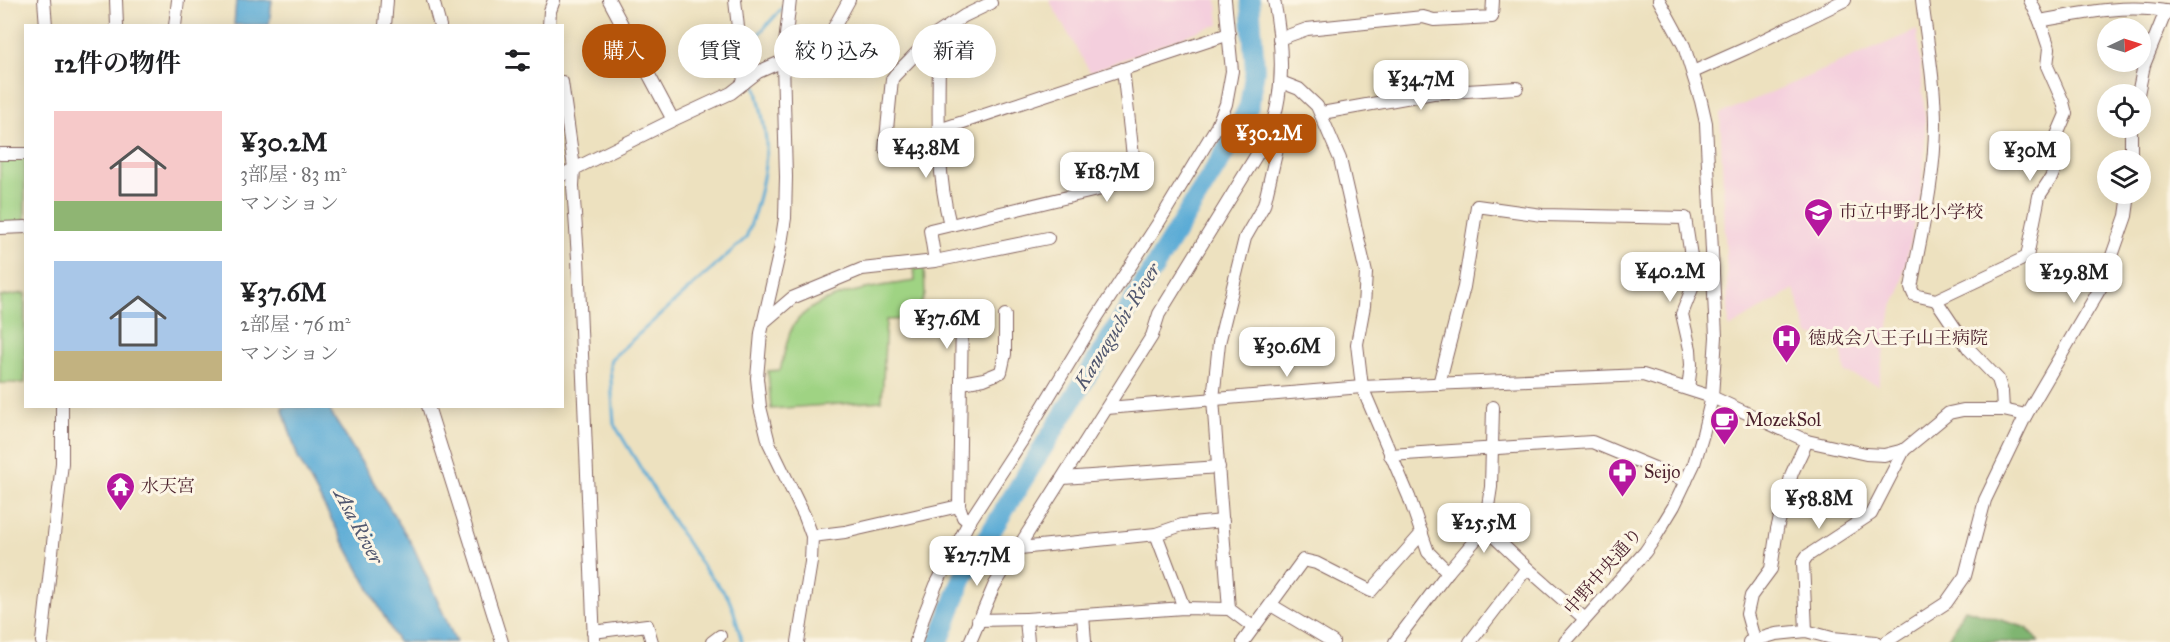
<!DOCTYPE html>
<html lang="ja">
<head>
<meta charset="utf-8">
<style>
	body { margin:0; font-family:"IM FELL Great Primer","Noto Serif JP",serif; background:#f2f2f2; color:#202124; height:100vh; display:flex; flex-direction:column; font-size:22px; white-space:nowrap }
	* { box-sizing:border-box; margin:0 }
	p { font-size:20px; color:#757577 }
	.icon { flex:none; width:33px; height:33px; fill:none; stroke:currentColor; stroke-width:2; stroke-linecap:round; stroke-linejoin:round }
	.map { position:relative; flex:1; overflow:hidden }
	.panel { position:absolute; left:24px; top:24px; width:540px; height:384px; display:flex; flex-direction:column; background:#fff; border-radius:0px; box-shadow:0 3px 15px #0003 }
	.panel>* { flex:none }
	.banner { position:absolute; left:582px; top:24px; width:570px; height:54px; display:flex; gap:12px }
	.needle { width:39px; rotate:86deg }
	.controls { position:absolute; left:2097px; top:18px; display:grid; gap:12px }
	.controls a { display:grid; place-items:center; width:54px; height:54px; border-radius:50%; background:#fff; box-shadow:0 3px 15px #0003; font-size:30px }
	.price { position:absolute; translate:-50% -51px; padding:0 14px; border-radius:12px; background:#fff; color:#222; font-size:20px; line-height:39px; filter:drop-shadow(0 2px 3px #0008) }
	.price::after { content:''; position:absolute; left:50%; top:36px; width:18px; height:14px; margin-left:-9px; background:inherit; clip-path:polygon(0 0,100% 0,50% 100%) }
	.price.current { background:#b45309; color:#fff }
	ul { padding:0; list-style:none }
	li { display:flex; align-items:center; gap:18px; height:150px; padding:0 30px }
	li span { display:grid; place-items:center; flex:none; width:168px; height:120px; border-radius:0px; color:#555 }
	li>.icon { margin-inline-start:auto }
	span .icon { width:72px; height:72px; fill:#fffc; stroke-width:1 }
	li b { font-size:26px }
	h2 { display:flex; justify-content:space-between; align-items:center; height:72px; padding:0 30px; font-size:26px }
	.tag { padding:0 21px; border-radius:27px; background:#fff; box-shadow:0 3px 15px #0003; font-size:21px; line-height:54px }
	.tag.current { background:#b45309; color:#fff }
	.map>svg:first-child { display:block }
	.built { fill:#f4cfdd }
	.green { fill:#9fd383; stroke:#747957; stroke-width:1.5 }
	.forest { fill:#7fb571; stroke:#646a4e; stroke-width:1.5 }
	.water { fill:#5bacd6; stroke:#526680; stroke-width:1.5 }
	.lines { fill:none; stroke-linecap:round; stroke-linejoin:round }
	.stream { stroke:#5bacd6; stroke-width:3 }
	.river { stroke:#5bacd6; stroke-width:20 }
	.minor-casing { stroke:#83635f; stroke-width:14 }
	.minor { stroke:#fff; stroke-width:12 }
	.labels { text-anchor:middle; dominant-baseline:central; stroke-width:6; stroke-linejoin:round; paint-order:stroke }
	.poi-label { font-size:18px; fill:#4a1f2b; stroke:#fcf5e5; text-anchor:start }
	.street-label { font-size:18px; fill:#4a1f2b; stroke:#fcf5e5 }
	.water-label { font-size:20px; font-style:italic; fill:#51576f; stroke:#fcf5e5 }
</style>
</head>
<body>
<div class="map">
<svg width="2170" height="642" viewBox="0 0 2170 642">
	<rect width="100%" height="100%" fill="#fcf5e5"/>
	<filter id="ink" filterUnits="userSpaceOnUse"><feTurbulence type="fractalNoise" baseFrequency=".0167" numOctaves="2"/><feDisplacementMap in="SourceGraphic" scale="12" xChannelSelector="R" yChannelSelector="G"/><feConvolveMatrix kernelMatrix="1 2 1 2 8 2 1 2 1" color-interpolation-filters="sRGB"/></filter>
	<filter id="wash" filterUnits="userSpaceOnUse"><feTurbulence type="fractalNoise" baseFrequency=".008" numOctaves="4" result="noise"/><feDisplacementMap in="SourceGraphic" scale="24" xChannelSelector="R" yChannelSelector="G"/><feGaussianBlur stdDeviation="1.35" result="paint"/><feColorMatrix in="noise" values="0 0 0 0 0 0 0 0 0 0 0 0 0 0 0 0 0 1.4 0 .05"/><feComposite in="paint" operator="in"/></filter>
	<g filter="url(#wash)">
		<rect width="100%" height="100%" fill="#ede1bf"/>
		<g class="built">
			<path d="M 1049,0 L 1217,0 L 1219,25 L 1206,28 L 1090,72 Z"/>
			<path d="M 1917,30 L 1925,117 L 1925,149 L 1922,186 L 1900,291 L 1892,309 L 1878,385 L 1845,372 L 1840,341 L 1808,335 L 1794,289 L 1729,328 L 1720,114 Z"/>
		</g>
		<g class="green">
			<path d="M 0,154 L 25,154 L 25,227 L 0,228 Z"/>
			<path d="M 924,265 L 925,294 L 915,319 L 886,320 L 882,401 L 771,409 L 768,371 L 780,370 C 784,357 786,342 791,330 C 809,292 879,287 915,281 L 914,266 Z"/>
			<path d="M 25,293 L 25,383 L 0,383 L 0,297 Z"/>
		</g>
		<path class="forest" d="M 1965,609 L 2027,628 L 2039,642 L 1946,642 Z"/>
		<g class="water">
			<path d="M 236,0 L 272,0 L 269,25 L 234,25 Z"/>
			<path d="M 282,407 L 329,407 L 331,413 L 413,546 L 456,642 L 398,642 L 298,458 Z"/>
		</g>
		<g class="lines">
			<g class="stream">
				<path d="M 752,73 L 748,46 L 785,5"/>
				<path d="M 742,642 L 734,612 L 728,597 L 704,568 L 671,518 L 614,424 L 610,365 L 611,359 L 746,238 C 756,211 768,169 766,140 C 764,120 759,99 754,80"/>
			</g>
			<path class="river" d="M 939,642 L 963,577 L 1224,154 L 1249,106 L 1255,70 L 1250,0"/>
		</g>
	</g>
	<g filter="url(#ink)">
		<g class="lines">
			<defs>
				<g id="minor">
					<path d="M 44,0 L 46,26"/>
					<path d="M 116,0 L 117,26"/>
					<path d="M 433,0 L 440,26"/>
					<path d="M 609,0 L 673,120"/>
					<path d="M 735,0 L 744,83"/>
					<path d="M 790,0 L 783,61 L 786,177 L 785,218 L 780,250 L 761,333 L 757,378 L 760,407 L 769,443 L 805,517 L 812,536 L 811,562 L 798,642"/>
					<path d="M 1922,0 C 1927,41 1935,83 1935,124 C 1935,179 1921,234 1911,288 L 1914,295 L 1936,300 L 2027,257 L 2039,196 L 2051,178 L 2058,161 L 2057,135 L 2066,114 L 2063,102 L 2047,66 L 2049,48 L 2040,21"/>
					<path d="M 2030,0 L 2040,21 C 2082,13 2128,3 2170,12"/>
					<path d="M 175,26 L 178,0"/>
					<path d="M 385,26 L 387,0"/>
					<path d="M 549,26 L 550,11 L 554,0"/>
					<path d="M 932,37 L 939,47 C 939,107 935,167 950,225"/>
					<path d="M 1279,39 L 1307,29 L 1423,17 L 1434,20 L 1492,17 L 1493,0"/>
					<path d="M 1693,72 L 1747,48 L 1845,0"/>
					<path d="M 562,82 L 574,168 L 573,186 L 578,258 L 594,642"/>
					<path d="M 1281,82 L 1299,89 L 1317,106 L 1340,159 L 1366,273 L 1364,306 L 1357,344 L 1362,387 L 1409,497 L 1428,552 L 1448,572"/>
					<path d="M 2138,94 L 2144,65 L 2166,11"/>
					<path d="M 1322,113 L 1433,93 L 1517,88"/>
					<path d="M 939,130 L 1229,34"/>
					<path d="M 885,149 L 892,79 L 895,75 L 932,37 L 964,16 L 991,3"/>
					<path d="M 0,154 L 26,154"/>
					<path d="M 2131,160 L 2131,128"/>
					<path d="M 562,175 L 673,120 L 731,93 L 758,72 L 783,61 L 816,52 L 826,42 L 849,0"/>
					<path d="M 0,228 L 26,227"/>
					<path d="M 935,261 L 930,230 L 1101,189 C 1112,185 1129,177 1134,165 L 1123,69"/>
					<path d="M 1936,300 L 1969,349 L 1998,379 L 2002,392 L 2003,410"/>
					<path d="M 962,317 L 959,506 L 963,517 L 969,522"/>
					<path d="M 764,322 L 792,298 L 862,269 L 935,261 L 1048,238"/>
					<path d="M 962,383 L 984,379 L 1001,372 L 1005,354 L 1005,315"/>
					<path d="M 1439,384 L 1464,287 L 1477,206 L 1542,215 L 1685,218 L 1695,281 L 1682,314 L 1690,349 L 1691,365 L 1688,389"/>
					<path d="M 428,406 L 502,642"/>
					<path d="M 1107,408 L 1362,387 L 1643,375 L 1712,397 L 1807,441 L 1866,454 L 1884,455 L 1904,450 L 1949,413 L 1963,410 L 2003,410 L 2026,415"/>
					<path d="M 1390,455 L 1592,442 L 1686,481"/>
					<path d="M 1063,478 L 1219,467"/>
					<path d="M 1484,532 L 1491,487 L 1493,407"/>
					<path d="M 1156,534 L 1184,608"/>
					<path d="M 812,536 L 845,532 L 959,506"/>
					<path d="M 1020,548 L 1156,534 L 1182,525 L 1223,521"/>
					<path d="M 1271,605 L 1333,642"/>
					<path d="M 1229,609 L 1213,399 L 1219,343 L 1245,238 L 1264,205 L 1281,132 L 1281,124 L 1274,121"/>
					<path d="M 1083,615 L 1085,642"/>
					<path d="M 1026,619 L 1184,608 L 1229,609 L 1253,627"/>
					<path d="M 978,620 L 1026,619 L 1028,642"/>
					<path d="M 1806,631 L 1803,562 L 1807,556 L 1871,514 L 1904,450"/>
					<path d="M 593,632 L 647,625 L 652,642"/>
					<path d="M 1754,639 L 1747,614 L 1751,596 L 1771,569 L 1777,529 L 1792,473 L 1807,441"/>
					<path d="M 42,642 L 62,463 L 62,406"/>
					<path d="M 712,642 L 720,636"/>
					<path d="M 916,642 L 924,615 L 936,585 L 969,522 L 1025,436 L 1097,317 L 1159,222 L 1217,126 L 1226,104 L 1232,71 L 1225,0"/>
					<path d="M 970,642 L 994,586 L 1152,336 L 1159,314 L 1267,138 C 1286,95 1283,46 1274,0"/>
					<path d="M 1243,642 L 1303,560 L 1316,563 L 1371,591 L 1422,533"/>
					<path d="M 1395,642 L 1448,572 L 1482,532 L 1488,531 L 1527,568 L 1585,619"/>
					<path d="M 1470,642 L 1527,568"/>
					<path d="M 1565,642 L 1645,552 L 1654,539 L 1674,506 L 1694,464 L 1703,434 L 1712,397 L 1716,337 L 1706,123 L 1701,101 L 1684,46 L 1659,0"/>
					<path d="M 1749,642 L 1776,634 L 1806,631 L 1832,638 L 1876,642"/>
					<path d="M 1886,642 L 1946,603 L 1965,576 L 1985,500 L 2026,415 L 2101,287 L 2126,216 L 2129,194"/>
				</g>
			</defs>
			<use href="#minor" class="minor-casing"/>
			<use href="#minor" class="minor"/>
		</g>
	</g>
	<defs>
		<symbol id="school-pin" viewBox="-11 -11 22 30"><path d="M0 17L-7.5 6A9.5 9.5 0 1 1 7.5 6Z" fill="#b5179e" stroke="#fcf5e5"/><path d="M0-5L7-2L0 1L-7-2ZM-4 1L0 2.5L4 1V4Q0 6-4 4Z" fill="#fff"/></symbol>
		<symbol id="hospital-pin" viewBox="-11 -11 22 30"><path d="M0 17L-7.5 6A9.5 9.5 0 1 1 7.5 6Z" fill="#b5179e" stroke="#fcf5e5"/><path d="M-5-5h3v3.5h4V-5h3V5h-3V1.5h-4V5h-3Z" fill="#fff"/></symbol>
		<symbol id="cafe-pin" viewBox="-11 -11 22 30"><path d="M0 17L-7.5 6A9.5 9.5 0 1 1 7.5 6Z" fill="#b5179e" stroke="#fcf5e5"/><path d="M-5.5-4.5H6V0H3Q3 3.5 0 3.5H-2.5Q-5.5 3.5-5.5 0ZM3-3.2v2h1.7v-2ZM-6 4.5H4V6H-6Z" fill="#fff"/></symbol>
		<symbol id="pharmacy-pin" viewBox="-11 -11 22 30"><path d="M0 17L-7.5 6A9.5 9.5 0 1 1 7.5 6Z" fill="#b5179e" stroke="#fcf5e5"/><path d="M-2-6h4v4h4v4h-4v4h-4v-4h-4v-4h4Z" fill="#fff"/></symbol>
		<symbol id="temple-pin" viewBox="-11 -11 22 30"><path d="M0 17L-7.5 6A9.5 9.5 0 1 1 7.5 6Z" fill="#b5179e" stroke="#fcf5e5"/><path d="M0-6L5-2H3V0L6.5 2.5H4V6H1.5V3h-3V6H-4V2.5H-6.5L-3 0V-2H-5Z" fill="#fff"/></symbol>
	</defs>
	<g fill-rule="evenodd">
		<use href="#school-pin" x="1802" y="196" width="33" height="45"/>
		<use href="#hospital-pin" x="1770" y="322" width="33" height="45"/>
		<use href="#cafe-pin" x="1708" y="404" width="33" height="45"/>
		<use href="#pharmacy-pin" x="1606" y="456" width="33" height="45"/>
		<use href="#temple-pin" x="104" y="470" width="33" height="45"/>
	</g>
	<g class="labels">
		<g class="poi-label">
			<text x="1839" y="212">市立中野北小学校</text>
			<text x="1808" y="338">徳成会八王子山王病院</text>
			<text x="1745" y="420">MozekSol</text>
			<text x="1644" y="472">Seijo</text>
			<text x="141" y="486">水天宮</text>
		</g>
		<g class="street-label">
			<text transform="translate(1603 571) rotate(-49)">中野中央通り</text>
		</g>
		<g class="water-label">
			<text transform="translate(1117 326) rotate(-58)">Kawaguchi-River</text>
			<text transform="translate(359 526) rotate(62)">Asa River</text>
		</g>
	</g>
</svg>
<div class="controls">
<a><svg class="needle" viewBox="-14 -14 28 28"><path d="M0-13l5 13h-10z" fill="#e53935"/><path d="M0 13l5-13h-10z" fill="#757577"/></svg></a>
<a><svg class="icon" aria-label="locate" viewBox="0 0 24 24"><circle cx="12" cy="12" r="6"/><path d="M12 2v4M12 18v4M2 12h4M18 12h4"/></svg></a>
<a><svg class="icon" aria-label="layers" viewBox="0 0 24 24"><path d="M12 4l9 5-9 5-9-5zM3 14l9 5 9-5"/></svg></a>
</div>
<b class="price" style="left:1421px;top:111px">¥34.7M</b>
<b class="price current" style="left:1269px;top:165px">¥30.2M</b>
<b class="price" style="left:926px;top:179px">¥43.8M</b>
<b class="price" style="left:2030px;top:182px">¥30M</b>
<b class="price" style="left:1107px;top:203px">¥18.7M</b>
<b class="price" style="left:1670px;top:303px">¥40.2M</b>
<b class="price" style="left:2074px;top:304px">¥29.8M</b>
<b class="price" style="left:947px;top:350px">¥37.6M</b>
<b class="price" style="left:1287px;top:378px">¥30.6M</b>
<b class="price" style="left:1819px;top:530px">¥58.8M</b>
<b class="price" style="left:1484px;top:554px">¥25.5M</b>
<b class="price" style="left:977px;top:587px">¥27.7M</b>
<div class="banner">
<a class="tag current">購入</a>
<a class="tag">賃貸</a>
<a class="tag">絞り込み</a>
<a class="tag">新着</a>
</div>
<section class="panel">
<h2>12件の物件<svg class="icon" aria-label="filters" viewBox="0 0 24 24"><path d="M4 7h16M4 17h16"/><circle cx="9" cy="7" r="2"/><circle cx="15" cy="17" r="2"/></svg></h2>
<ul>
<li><span style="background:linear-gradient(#f6c9c9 75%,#8fb573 0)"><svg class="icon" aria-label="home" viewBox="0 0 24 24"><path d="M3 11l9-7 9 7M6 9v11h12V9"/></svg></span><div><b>¥30.2M</b><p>3部屋 · 83 m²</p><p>マンション</p></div></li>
<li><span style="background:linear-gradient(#a9c7e8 75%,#c2b280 0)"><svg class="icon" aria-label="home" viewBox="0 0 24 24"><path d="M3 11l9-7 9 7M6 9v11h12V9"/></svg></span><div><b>¥37.6M</b><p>2部屋 · 76 m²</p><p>マンション</p></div></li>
</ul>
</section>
</div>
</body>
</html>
